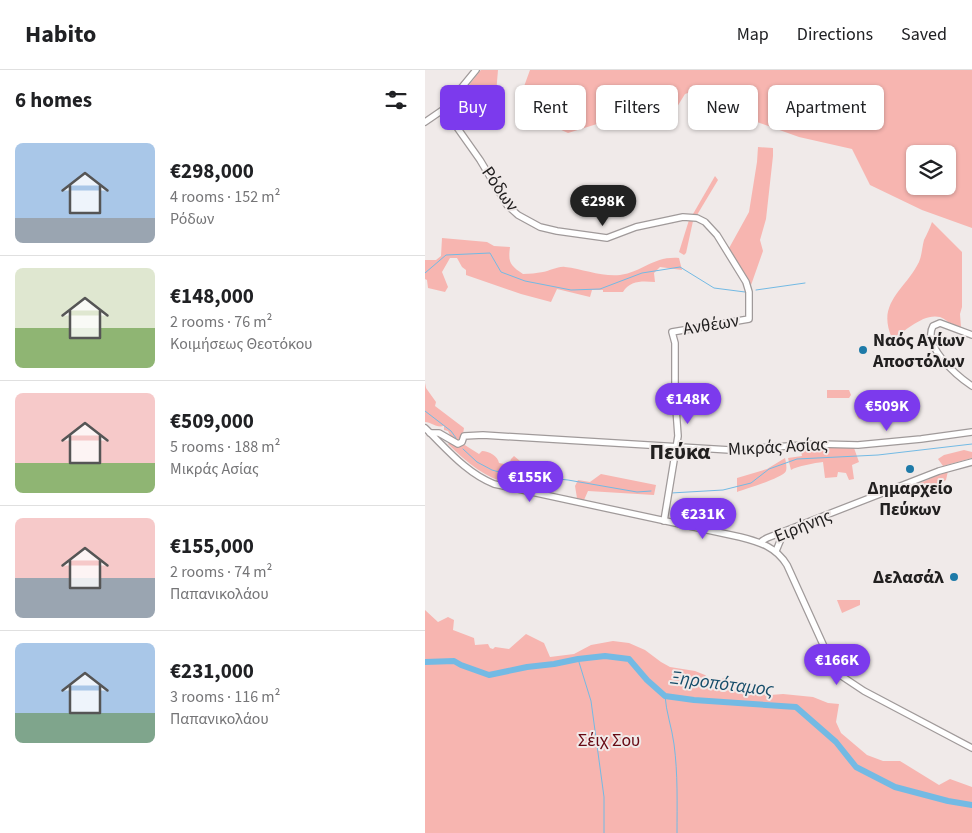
<!DOCTYPE html>
<html lang="en">
<head>
<meta charset="utf-8">
<style>
	body { margin:0; font-family:"Source Sans 3",sans-serif; background:#f6f6f6; color:#202124; height:100vh; display:flex; flex-direction:column; font-size:19px; white-space:nowrap }
	* { box-sizing:border-box; margin:0 }
	p { font-size:16px; color:#757577 }
	.icon { flex:none; width:28px; height:28px; fill:none; stroke:currentColor; stroke-width:2; stroke-linecap:round; stroke-linejoin:round }
	.map { position:relative; flex:1; overflow:hidden }
	.drawer { display:flex; flex-direction:column; background:#fff; width:425px }
	.drawer>* { flex:none }
	.guide { position:absolute; left:15px; top:15px; width:456px; height:45px; display:flex; gap:10px }
	.fabs { position:absolute; left:481px; top:75px; display:grid; gap:10px }
	.fabs a { display:grid; place-items:center; width:50px; height:50px; border-radius:8px; background:#fff; box-shadow:0 1px 4px #0004; font-size:25px }
	.price { position:absolute; translate:-50% -42px; padding:0 11px; border-radius:18px; background:#7c3aed; color:#fff; font-size:16px; line-height:32px; filter:drop-shadow(0 1px 2px #0008) }
	.price::after { content:''; position:absolute; left:50%; top:30px; width:15px; height:11px; margin-left:-8px; background:inherit; clip-path:polygon(0 0,100% 0,50% 100%) }
	.price.on { background:#222; color:#fff }
	ul { padding:0; list-style:none }
	li { display:flex; align-items:center; gap:15px; height:125px; padding:0 15px }
	li+li { border-top:1px solid #e0e0e0 }
	li span { display:grid; place-items:center; flex:none; width:140px; height:100px; border-radius:8px; color:#555 }
	li>.icon { margin-inline-start:auto }
	span .icon { width:60px; height:60px; fill:#fffc; stroke-width:1 }
	li b { font-size:21px }
	h2 { display:flex; justify-content:space-between; align-items:center; height:60px; padding:0 15px; font-size:21px }
	.pill { padding:0 18px; border-radius:8px; background:#fff; box-shadow:0 1px 4px #0004; font-size:18px; line-height:45px }
	.pill.on { background:#7c3aed; color:#fff }
	header { display:flex; align-items:center; gap:30px; box-sizing:border-box; height:70px; padding:0 25px; background:#fff; border-bottom:1px solid #e0e0e0 }
	header strong { font-size:24px }
	nav { display:flex; gap:28px; margin-inline-start:auto; font-size:18px }
	main { display:flex; flex:1; min-height:0 }
	.map>svg:first-child { display:block }
	.green { fill:#f7b5b0; fill-rule:evenodd }
	.lines { fill:none; stroke-linecap:round; stroke-linejoin:round }
	.stream { stroke:#73bae4; stroke-width:1 }
	.river { stroke:#73bae4; stroke-width:6 }
	.secondary-casing { stroke:#a09a9a; stroke-width:8 }
	.secondary { stroke:#fff; stroke-width:5.5 }
	.poi-dot { fill:#1e7aa8; stroke:#f0eae9; stroke-width:2 }
	.labels { text-anchor:middle; dominant-baseline:central; stroke-width:4; stroke-linejoin:round; paint-order:stroke }
	.street-label { font-size:18px; fill:#222020; stroke:#f0eae9 }
	.poi-label { font-size:18px; font-weight:bold; fill:#222020; stroke:#f0eae9; text-anchor:start }
	.park-label { font-size:18px; fill:#670913; stroke:#f0eae9 }
	.water-label { font-size:19px; font-style:italic; fill:#144c69; stroke:#f0eae9 }
	.district-label { font-size:22px; font-weight:bold; fill:#222020; stroke:#f0eae9 }
</style>
</head>
<body>
<header>
<strong>Habito</strong>
<nav><a>Map</a><a>Directions</a><a>Saved</a></nav>
</header>
<main>
<section class="drawer">
<h2>6 homes<svg class="icon" aria-label="filters" viewBox="0 0 24 24"><path d="M4 7h16M4 17h16"/><circle cx="9" cy="7" r="2"/><circle cx="15" cy="17" r="2"/></svg></h2>
<ul>
<li><span style="background:linear-gradient(#a9c7e8 75%,#9aa5b1 0)"><svg class="icon" aria-label="home" viewBox="0 0 24 24"><path d="M3 11l9-7 9 7M6 9v11h12V9"/></svg></span><div><b>€298,000</b><p>4 rooms · 152 m²</p><p>Ρόδων</p></div></li>
<li><span style="background:linear-gradient(#dfe7d0 60%,#8fb573 0)"><svg class="icon" aria-label="home" viewBox="0 0 24 24"><path d="M3 11l9-7 9 7M6 9v11h12V9"/></svg></span><div><b>€148,000</b><p>2 rooms · 76 m²</p><p>Κοιμήσεως Θεοτόκου</p></div></li>
<li><span style="background:linear-gradient(#f6c9c9 70%,#8fb573 0)"><svg class="icon" aria-label="home" viewBox="0 0 24 24"><path d="M3 11l9-7 9 7M6 9v11h12V9"/></svg></span><div><b>€509,000</b><p>5 rooms · 188 m²</p><p>Μικράς Ασίας</p></div></li>
<li><span style="background:linear-gradient(#f6c9c9 60%,#9aa5b1 0)"><svg class="icon" aria-label="home" viewBox="0 0 24 24"><path d="M3 11l9-7 9 7M6 9v11h12V9"/></svg></span><div><b>€155,000</b><p>2 rooms · 74 m²</p><p>Παπανικολάου</p></div></li>
<li><span style="background:linear-gradient(#a9c7e8 70%,#7fa58c 0)"><svg class="icon" aria-label="home" viewBox="0 0 24 24"><path d="M3 11l9-7 9 7M6 9v11h12V9"/></svg></span><div><b>€231,000</b><p>3 rooms · 116 m²</p><p>Παπανικολάου</p></div></li>
</ul>
</section>
<div class="map">
<svg width="547" height="763" viewBox="0 0 547 763">
	<rect width="100%" height="100%" fill="#f0eae9"/>
	<g class="green">
		<path d="M 56,0 L 73,0 L 69,47 L 36,25 Z"/>
		<path d="M 105,0 L 547,0 L 547,158 L 497,140 L 445,115 L 427,79 L 374,67 L 332,52 L 322,39 L 311,19 L 287,15 L 260,24 L 252,37 L 240,50 L 216,58 L 172,54 L 143,63 L 123,54 L 95,48 L 97,22 ZM 490,84 L 522,84 L 522,116 L 490,116 Z"/>
		<path d="M 333,77 L 348,78 L 348,86 L 341,149 L 335,170 L 338,181 L 325,218 L 303,180 L 324,142 L 332,92 Z"/>
		<path d="M 290,106 L 293,110 L 272,145 L 268,144 Z"/>
		<path d="M 264,150 L 268,151 L 261,183 L 259,185 L 254,182 Z"/>
		<path d="M 507,152 L 537,182 L 537,237 L 535,244 L 536,257 C 528,258 523,250 515,247 C 497,243 481,262 467,268 C 451,233 480,220 494,192 C 497,185 497,177 499,170 C 502,164 505,158 507,152 Z"/>
		<path d="M 17,168 L 62,172 L 69,176 L 85,177 C 83,193 85,195 98,204 C 105,204 111,203 118,202 C 125,201 133,196 140,197 C 158,199 177,207 195,205 C 218,202 228,186 254,188 L 257,200 L 235,197 L 229,203 L 230,212 C 218,211 205,210 198,222 L 178,222 L 178,220 L 167,220 L 165,227 L 132,219 L 126,232 L 96,224 L 41,205 L 41,200 L 37,197 L 32,188 L 25,188 L 17,202 L 23,217 L 20,222 L 3,218 L 2,210 L 0,209 L 0,190 L 11,190 L 16,186 Z"/>
		<path d="M 0,313 L 1,318 L 11,332 L 10,336 L 39,358 L 38,364 L 35,372 L 54,384 L 57,381 C 64,381 73,386 74,393 L 84,395 L 86,389 L 89,386 L 95,391 L 96,395 L 116,399 L 115,405 L 108,417 C 71,416 48,399 23,374 L 27,369 L 23,361 L 19,360 L 19,356 C 10,358 7,352 0,352 Z"/>
		<path d="M 402,320 L 424,320 L 426,325 L 424,328 L 402,328 Z"/>
		<path d="M 434,332 L 457,340 L 434,349 L 432,346 Z"/>
		<path d="M 375,377 L 429,378 L 434,392 L 427,395 L 429,409 L 424,410 L 421,403 L 413,402 L 412,407 L 400,408 L 398,392 C 390,393 372,396 366,400 L 363,388 L 377,386 Z"/>
		<path d="M 539,380 L 547,382 L 547,388 L 518,396 L 513,389 L 519,385 Z"/>
		<path d="M 360,388 C 361,392 362,397 361,401 C 358,408 320,419 312,422 L 312,408 L 342,399 Z"/>
		<path d="M 523,401 L 521,410 L 504,421 L 501,426 L 495,413 Z"/>
		<path d="M 176,404 L 231,415 L 229,425 L 163,421 L 159,430 L 152,428 L 150,416 L 153,410 L 165,412 Z"/>
		<path d="M 412,530 L 435,530 L 435,535 L 417,543 Z"/>
		<path d="M 0,540 L 13,552 L 23,547 L 29,550 L 28,560 L 49,568 L 50,575 L 63,574 L 65,578 L 68,579 L 70,577 L 84,579 L 101,564 L 119,573 L 125,587 L 149,584 L 166,575 L 188,571 L 204,573 L 220,580 L 236,592 L 245,597 L 270,601 L 280,605 L 295,618 L 297,609 L 300,607 L 301,620 L 345,625 L 358,624 L 388,627 L 403,633 L 414,634 L 411,652 L 416,663 L 442,685 L 458,691 L 475,691 L 514,715 L 525,709 L 547,717 L 547,763 L 0,763 Z"/>
	</g>
	<g class="lines">
		<g class="stream">
			<path d="M 0,203 L 21,185 L 65,183 L 76,202 L 100,211 L 146,220 L 175,219 L 217,203 L 255,197 L 289,218 L 320,222"/>
			<path d="M 331,220 L 380,213"/>
			<path d="M 0,341 L 26,361 L 31,368"/>
			<path d="M 38,379 L 52,392 L 67,400 L 98,409 L 106,406 L 143,410 L 212,422 L 226,421"/>
			<path d="M 246,423 L 298,420 L 326,413 L 344,399 L 372,389 L 453,385 L 547,374"/>
			<path d="M 153,589 L 166,631 L 179,727 L 179,763"/>
			<path d="M 240,626 C 241,642 247,658 249,674 C 253,704 252,734 252,763"/>
		</g>
		<path class="river" d="M 0,592 L 29,591 L 36,595 L 64,605 L 102,597 L 129,594 L 153,589 L 180,586 L 204,589 L 222,610 L 240,626 L 269,630 L 371,637 L 411,672 L 431,697 L 470,717 L 523,731 L 547,735"/>
		<defs>
			<g id="secondary">
				<path d="M 19,39 L 55,90 L 82,135 L 93,145 L 115,157 L 132,161 L 182,168 L 211,157 L 258,147 L 272,148 L 280,152 L 292,165 L 321,212 L 324,222 L 324,249 L 247,262 L 250,273 L 250,325 L 253,366 L 239,451"/>
				<path d="M 0,52 L 19,39 L 51,0"/>
				<path d="M 547,265 L 515,253 L 508,256 C 497,276 532,306 547,316"/>
				<path d="M 0,358 C 21,378 41,403 69,414 L 315,467 C 335,472 351,477 362,495 L 401,581 L 409,597 L 415,605 L 439,621 L 547,678"/>
				<path d="M 5,363 L 14,363 L 33,374 L 37,372 L 39,366 L 58,365 L 305,380 L 394,374 L 433,375 L 496,369 L 547,362"/>
				<path d="M 337,473 L 337,471 L 342,468 L 514,401 L 547,392"/>
				<path d="M 351,481 L 358,464"/>
			</g>
		</defs>
		<use href="#secondary" class="secondary-casing"/>
		<use href="#secondary" class="secondary"/>
	</g>
	<g class="poi-dot">
		<circle cx="438" cy="280" r="5"/>
		<circle cx="485" cy="399" r="5"/>
		<circle cx="529" cy="507" r="5"/>
	</g>
	<g class="labels">
		<g class="street-label">
			<text transform="translate(75 119) rotate(55)">Ρόδων</text>
			<text transform="translate(286 255) rotate(-9)">Ανθέων</text>
			<text transform="translate(353 377) rotate(-3)">Μικράς Ασίας</text>
			<text transform="translate(378 456) rotate(-22)">Ειρήνης</text>
		</g>
		<g class="poi-label">
			<text x="448" y="270">Ναός Αγίων<tspan x="448" dy="21">Αποστόλων</tspan></text>
			<text x="485" y="418" text-anchor="middle">Δημαρχείο<tspan x="485" dy="21">Πεύκων</tspan></text>
			<text x="519" y="507" text-anchor="end">Δελασάλ</text>
		</g>
		<g class="park-label">
			<text x="184" y="670">Σέιχ Σου</text>
		</g>
		<g class="water-label">
			<text transform="translate(297 614) rotate(7)">Ξηροπόταμος</text>
		</g>
		<g class="district-label">
			<text x="255" y="382">Πεύκα</text>
		</g>
	</g>
</svg>
<div class="fabs">
<a><svg class="icon" aria-label="layers" viewBox="0 0 24 24"><path d="M12 4l9 5-9 5-9-5zM3 14l9 5 9-5"/></svg></a>
</div>
<b class="price on" style="left:178px;top:157px">€298K</b>
<b class="price" style="left:263px;top:355px">€148K</b>
<b class="price" style="left:462px;top:362px">€509K</b>
<b class="price" style="left:105px;top:433px">€155K</b>
<b class="price" style="left:278px;top:470px">€231K</b>
<b class="price" style="left:412px;top:616px">€166K</b>
<div class="guide">
<a class="pill on">Buy</a>
<a class="pill">Rent</a>
<a class="pill">Filters</a>
<a class="pill">New</a>
<a class="pill">Apartment</a>
</div>
</div>
</main>
</body>
</html>
